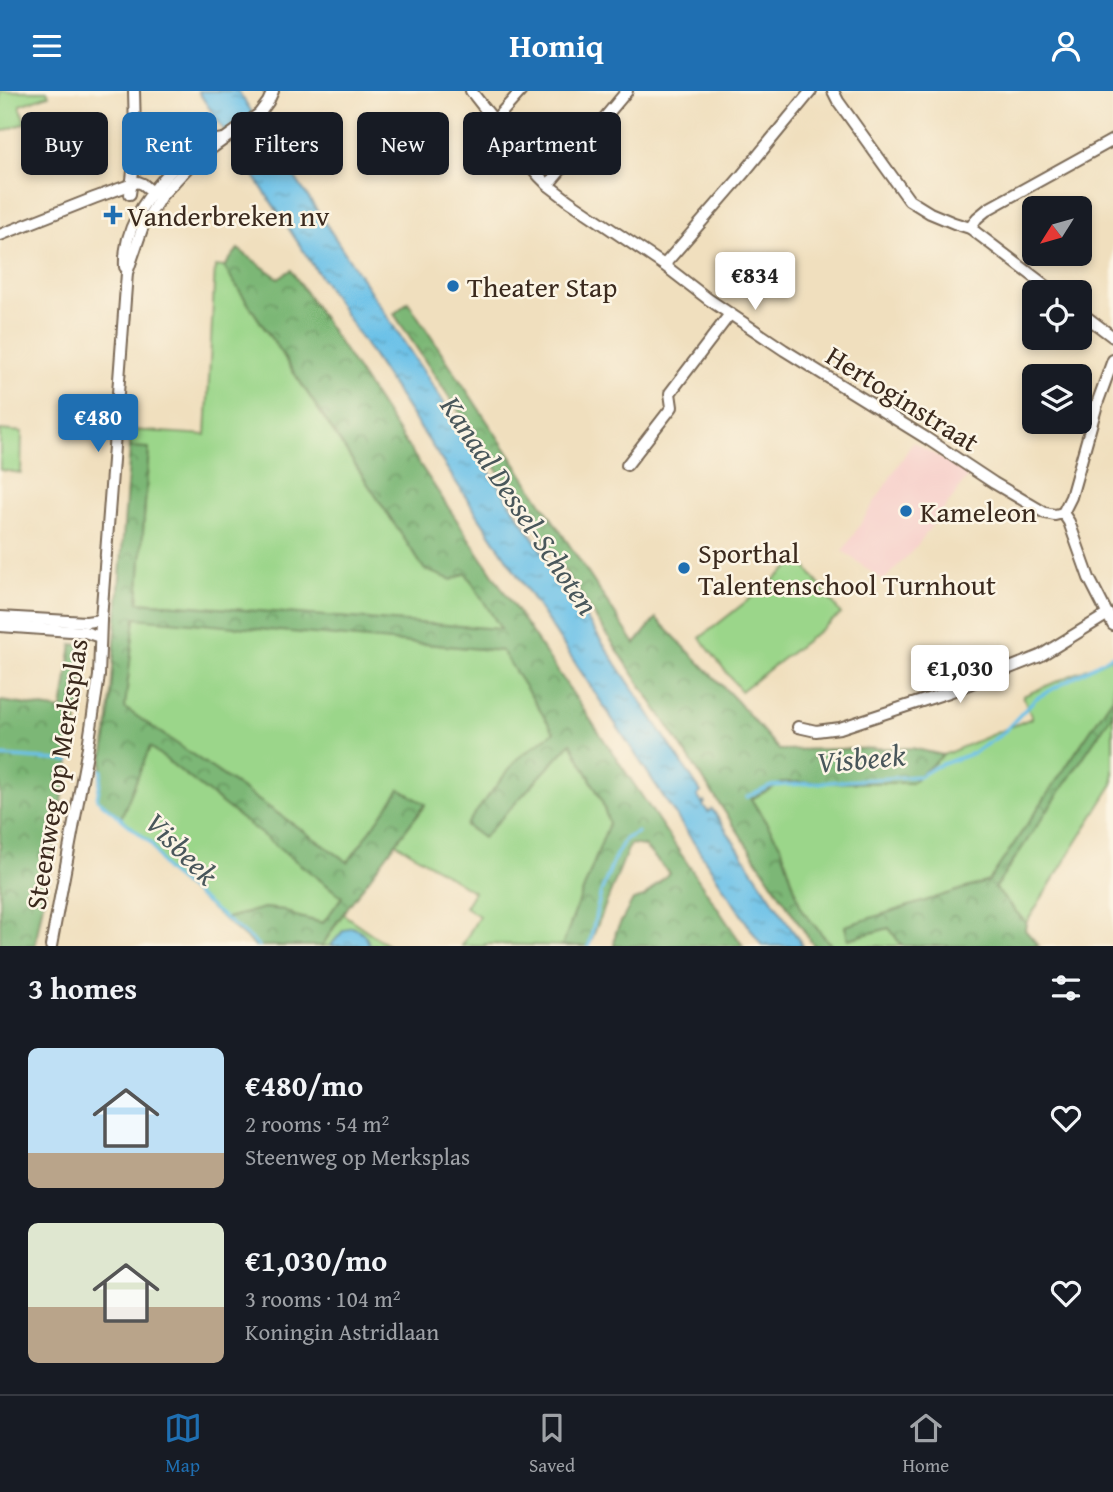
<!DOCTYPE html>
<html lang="en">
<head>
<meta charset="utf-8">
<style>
	body { margin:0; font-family:"Gentium Book Plus",serif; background:#20242c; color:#f1f3f6; height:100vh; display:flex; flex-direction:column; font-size:26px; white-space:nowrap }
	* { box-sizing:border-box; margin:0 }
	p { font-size:23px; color:#9ea1a6 }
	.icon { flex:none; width:38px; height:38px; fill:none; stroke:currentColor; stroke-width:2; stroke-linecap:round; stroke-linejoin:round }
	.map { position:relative; height:855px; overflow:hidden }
	.sheet { display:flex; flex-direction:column; background:#171b24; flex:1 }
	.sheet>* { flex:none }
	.guide { position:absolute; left:21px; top:21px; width:700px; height:63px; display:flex; gap:14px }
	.needle { width:46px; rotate:233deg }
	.fabs { position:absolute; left:1022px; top:105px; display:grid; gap:14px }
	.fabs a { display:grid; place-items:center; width:70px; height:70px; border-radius:10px; background:#171b24; box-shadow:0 4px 10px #0003; font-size:35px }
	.price { position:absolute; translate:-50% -60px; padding:0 16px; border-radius:7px; background:#fff; color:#222; font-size:23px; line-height:46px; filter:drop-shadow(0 2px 4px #0008) }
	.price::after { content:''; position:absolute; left:50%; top:42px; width:21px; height:16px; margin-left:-10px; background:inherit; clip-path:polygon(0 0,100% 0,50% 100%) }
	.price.active { background:#1f6fb2; color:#fff }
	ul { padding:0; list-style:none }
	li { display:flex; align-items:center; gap:21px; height:175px; padding:0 28px }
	li span { display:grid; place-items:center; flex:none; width:196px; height:140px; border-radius:10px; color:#555 }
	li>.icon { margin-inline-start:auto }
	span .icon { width:84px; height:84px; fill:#fffc; stroke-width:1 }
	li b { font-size:30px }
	h2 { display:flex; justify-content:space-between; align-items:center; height:84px; padding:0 28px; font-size:30px }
	.tag { padding:0 24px; border-radius:10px; background:#171b24; box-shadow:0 4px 10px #0003; font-size:24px; line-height:63px }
	.tag.active { background:#1f6fb2; color:#fff }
	header { display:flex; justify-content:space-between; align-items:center; height:91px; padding:0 28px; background:#1f6fb2; color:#fff; font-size:32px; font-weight:800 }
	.tabs { display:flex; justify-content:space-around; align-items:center; height:98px; border-top:2px solid #363941; background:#171b24; font-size:19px; color:#9ea1a6 }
	.tabs a { display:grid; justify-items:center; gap:4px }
	.tabs .active { color:#1f6fb2 }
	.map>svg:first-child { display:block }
	.built { fill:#f7d0cb }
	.grass { fill:#9bd68a; stroke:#6b8054; stroke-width:2 }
	.forest { fill:url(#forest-crowns); stroke:#5c704a; stroke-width:2 }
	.water { fill:url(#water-ripples); stroke:#537683; stroke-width:2 }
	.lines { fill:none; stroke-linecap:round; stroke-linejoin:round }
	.stream { stroke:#6bc1e8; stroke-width:3.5 }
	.minor-casing { stroke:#7a6956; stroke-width:14 }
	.minor { stroke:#fff; stroke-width:10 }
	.poi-dot { fill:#1f6fb2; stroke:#fcf5e5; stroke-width:2.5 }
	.labels { text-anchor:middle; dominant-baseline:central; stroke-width:5; stroke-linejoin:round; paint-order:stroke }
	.poi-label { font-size:28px; fill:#3b2a1e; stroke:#fcf5e5; text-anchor:start }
	.street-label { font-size:28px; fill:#3b2a1e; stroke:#fcf5e5 }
	.water-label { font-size:30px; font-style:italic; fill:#49575b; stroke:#fcf5e5 }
</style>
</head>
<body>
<header><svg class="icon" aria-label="menu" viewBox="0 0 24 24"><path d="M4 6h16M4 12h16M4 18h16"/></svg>Homiq<svg class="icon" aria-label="person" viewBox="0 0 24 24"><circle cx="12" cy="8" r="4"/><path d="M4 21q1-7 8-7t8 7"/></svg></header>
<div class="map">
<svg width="1113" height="855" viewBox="0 0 1113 855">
	<defs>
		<pattern id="forest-crowns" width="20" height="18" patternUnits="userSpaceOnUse" patternTransform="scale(1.75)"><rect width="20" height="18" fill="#7cb776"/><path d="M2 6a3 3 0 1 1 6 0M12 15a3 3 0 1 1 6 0" fill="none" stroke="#679560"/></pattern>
		<pattern id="water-ripples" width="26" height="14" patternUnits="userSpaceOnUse" patternTransform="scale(1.75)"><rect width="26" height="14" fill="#6bc1e8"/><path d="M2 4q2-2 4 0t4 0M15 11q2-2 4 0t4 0" fill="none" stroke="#599dbb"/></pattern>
	</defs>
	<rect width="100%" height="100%" fill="#fcf5e5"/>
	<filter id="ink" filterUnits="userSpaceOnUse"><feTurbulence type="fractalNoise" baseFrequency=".0143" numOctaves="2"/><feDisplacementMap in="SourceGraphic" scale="14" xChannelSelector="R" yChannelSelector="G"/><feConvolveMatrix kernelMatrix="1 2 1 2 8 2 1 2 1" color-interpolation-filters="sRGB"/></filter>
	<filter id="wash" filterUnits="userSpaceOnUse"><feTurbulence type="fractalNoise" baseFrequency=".00686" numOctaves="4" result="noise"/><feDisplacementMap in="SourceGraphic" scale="28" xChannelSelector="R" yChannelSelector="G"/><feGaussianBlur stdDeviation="1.57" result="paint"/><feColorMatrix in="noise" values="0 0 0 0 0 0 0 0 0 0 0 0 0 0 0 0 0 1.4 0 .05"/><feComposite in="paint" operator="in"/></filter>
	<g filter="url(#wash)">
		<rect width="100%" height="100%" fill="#f0dfbe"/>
		<path class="built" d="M 913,351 L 969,384 L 916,456 L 883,490 L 843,460 Z"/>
		<g class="grass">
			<path d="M 0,0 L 47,0 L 49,4 L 20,14 L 25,32 L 0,41 Z"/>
			<path d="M 215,175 L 224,176 L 425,479 L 466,482 L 502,539 L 138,511 L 149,358 L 130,356 L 131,339 L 206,344 Z"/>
			<path d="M 0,339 L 22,341 L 21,382 L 0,379 Z"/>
			<path d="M 800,468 L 841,523 L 741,600 L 700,547 Z"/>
			<path d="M 135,526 L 503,560 L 554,641 L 517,668 L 466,735 L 483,746 L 571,652 L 601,708 L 609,732 L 562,855 L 485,853 L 486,855 L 462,855 L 479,825 L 465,816 L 474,801 L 396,752 L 425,714 L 400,699 L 348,771 L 124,617 Z"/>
			<path d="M 1113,566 L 1113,606 L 989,790 L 845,836 L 848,848 L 889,837 L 902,855 L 832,855 L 802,820 L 781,755 L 751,708 L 783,691 L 911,692 L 943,664 L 1032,627 L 1023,605 Z"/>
			<path d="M 1113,622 L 1113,693 L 1026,832 L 995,797 Z"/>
			<path d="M 149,655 L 342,806 L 323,832 L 295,825 L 284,819 L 264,817 L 224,828 L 166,779 L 151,752 L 121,727 Z"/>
			<path d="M 343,823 L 389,855 L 322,855 Z"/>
		</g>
		<g class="forest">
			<path d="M 238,158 L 278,187 L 291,179 L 513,514 L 743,855 L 614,855 L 616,840 L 633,809 L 644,806 L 669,782 L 644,755 L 630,753 L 589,855 L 562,855 L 609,732 L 601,708 L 571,652 L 483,747 L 466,734 L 517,668 L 554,641 L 502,560 L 135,527 L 125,617 L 348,771 L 400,698 L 425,713 L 336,832 L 322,855 L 255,855 L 224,828 L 264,817 L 284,819 L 295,825 L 323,832 L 342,806 L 150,656 L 121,727 L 97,708 L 109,628 L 130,356 L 149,357 L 138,511 L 501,538 L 466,482 L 452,489 L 425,479 L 224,176 Z"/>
			<path d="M 408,211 L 635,553 L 656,527 L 737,610 L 779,659 L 912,657 L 943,664 L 911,692 L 783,691 L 751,708 L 781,755 L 802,820 L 832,855 L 814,855 L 394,223 Z"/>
			<path d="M 72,553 L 83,554 L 81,607 L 35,855 L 0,855 L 0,610 L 62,619 Z"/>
			<path d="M 1113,606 L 1113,622 L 995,797 L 1026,832 L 1025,839 L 1039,855 L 902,855 L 889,837 L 848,848 L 845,835 L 989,790 Z"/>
		</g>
		<g class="water">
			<path d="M 198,0 L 238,0 L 701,701 L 697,705 L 702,712 L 704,710 L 705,712 L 703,714 L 708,721 L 712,718 L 803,855 L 762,855 Z"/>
			<path d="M 351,836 C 362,839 366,844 370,855 L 330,855 L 343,840 Z"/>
		</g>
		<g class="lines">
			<g class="stream">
				<path d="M 0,665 L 69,670"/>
				<path d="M 101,679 L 102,680 L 97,708 L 151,752 L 166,779 L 259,855"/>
				<path d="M 747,706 L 771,695 L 920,685 L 935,676 L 973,662 L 1002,643 L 1035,608 L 1113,564"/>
				<path d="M 589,855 L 601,801 L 616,764 L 625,748 L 638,741"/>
			</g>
		</g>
	</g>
	<g filter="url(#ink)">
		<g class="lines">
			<defs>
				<g id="minor">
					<path d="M 471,0 L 521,64 L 539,85 L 548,94 L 569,110 L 664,174 L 708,208 L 784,259 L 926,347 L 994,392 L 1045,422 L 1055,424 L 1063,422"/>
					<path d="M 833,0 L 838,10 L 909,109 L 930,122 L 954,132 L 970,137 L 1054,201"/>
					<path d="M 494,30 L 521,0"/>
					<path d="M 548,94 L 627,0"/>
					<path d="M 130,103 C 136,68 135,35 134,0"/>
					<path d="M 970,137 L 977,127 L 988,118 L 1113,49"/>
					<path d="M 0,144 L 94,107 L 138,91 L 143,93 L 155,103"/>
					<path d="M 664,174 L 742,84 L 811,0"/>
					<path d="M 125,176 C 123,139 144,109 168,83 C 183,67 200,50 223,48"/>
					<path d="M 1080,221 L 1113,246"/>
					<path d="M 627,374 L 672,316 L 670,302 L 730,223"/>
					<path d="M 1063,422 L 1071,406 L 1098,310 L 1113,269"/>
					<path d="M 1063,422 L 1069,431 L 1089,487 L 1113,534"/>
					<path d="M 0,526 L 86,531 L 101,529"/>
					<path d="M 0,535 L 85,541 L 100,546"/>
					<path d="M 798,636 L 816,640 L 840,637 L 949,601 L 1040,565 L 1108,523"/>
					<path d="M 51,855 L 87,662 L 99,585 L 101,529 L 127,182 L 143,135 L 161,105 L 194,70 L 259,23 L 268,11 L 273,0"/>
				</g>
			</defs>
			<use href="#minor" class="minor-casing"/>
			<use href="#minor" class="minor"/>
		</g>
	</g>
	<g class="poi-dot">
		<path d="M109.5 113.5h7v7h7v7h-7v7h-7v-7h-7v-7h7z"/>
		<circle cx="453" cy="195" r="7"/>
		<circle cx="906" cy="420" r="7"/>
		<circle cx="684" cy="477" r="7"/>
	</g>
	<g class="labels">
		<g class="poi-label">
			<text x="127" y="124">Vanderbreken nv</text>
			<text x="467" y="195">Theater Stap</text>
			<text x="920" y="420">Kameleon</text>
			<text x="698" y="461">Sporthal<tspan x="698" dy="32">Talentenschool Turnhout</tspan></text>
		</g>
		<g class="street-label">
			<text transform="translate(903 307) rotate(32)">Hertoginstraat</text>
			<text transform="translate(56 683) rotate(-81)">Steenweg op Merksplas</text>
		</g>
		<g class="water-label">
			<text transform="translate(520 414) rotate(56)">Kanaal Dessel-Schoten</text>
			<text transform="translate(861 667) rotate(-5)">Visbeek</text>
			<text transform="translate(182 757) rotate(45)">Visbeek</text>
		</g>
	</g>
</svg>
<div class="fabs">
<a><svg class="needle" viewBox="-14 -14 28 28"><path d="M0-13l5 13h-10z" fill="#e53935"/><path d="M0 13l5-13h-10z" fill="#9ea1a6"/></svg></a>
<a><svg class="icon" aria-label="locate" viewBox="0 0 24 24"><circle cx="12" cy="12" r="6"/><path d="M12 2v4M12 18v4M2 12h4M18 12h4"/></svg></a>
<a><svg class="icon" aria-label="layers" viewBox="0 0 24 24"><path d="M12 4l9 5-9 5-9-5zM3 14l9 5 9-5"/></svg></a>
</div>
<b class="price" style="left:755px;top:221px">€834</b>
<b class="price active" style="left:98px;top:363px">€480</b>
<b class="price" style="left:960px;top:614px">€1,030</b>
<div class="guide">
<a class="tag">Buy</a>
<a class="tag active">Rent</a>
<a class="tag">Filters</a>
<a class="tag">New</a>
<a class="tag">Apartment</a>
</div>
</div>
<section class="sheet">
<h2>3 homes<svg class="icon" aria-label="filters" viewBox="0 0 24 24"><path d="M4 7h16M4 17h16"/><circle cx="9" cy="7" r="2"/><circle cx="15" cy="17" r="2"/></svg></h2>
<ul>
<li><span style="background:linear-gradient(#bfe0f5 75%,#b9a48a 0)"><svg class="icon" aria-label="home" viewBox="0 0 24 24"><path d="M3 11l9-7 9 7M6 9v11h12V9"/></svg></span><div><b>€480/mo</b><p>2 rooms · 54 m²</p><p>Steenweg op Merksplas</p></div><svg class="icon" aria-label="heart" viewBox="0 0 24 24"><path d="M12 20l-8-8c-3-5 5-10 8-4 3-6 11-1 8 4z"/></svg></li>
<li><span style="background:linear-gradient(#dfe7d0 60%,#b9a48a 0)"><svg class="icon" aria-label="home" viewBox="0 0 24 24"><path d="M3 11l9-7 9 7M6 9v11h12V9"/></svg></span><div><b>€1,030/mo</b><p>3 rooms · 104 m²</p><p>Koningin Astridlaan</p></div><svg class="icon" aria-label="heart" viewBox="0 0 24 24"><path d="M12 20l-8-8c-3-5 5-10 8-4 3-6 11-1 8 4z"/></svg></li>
</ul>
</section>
<nav class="tabs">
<a class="active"><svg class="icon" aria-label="map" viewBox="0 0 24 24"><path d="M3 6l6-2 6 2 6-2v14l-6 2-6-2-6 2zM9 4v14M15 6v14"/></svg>Map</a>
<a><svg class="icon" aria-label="saved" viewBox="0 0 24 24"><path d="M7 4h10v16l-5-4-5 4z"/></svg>Saved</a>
<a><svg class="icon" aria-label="home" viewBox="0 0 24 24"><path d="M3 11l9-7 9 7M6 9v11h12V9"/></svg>Home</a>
</nav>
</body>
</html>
